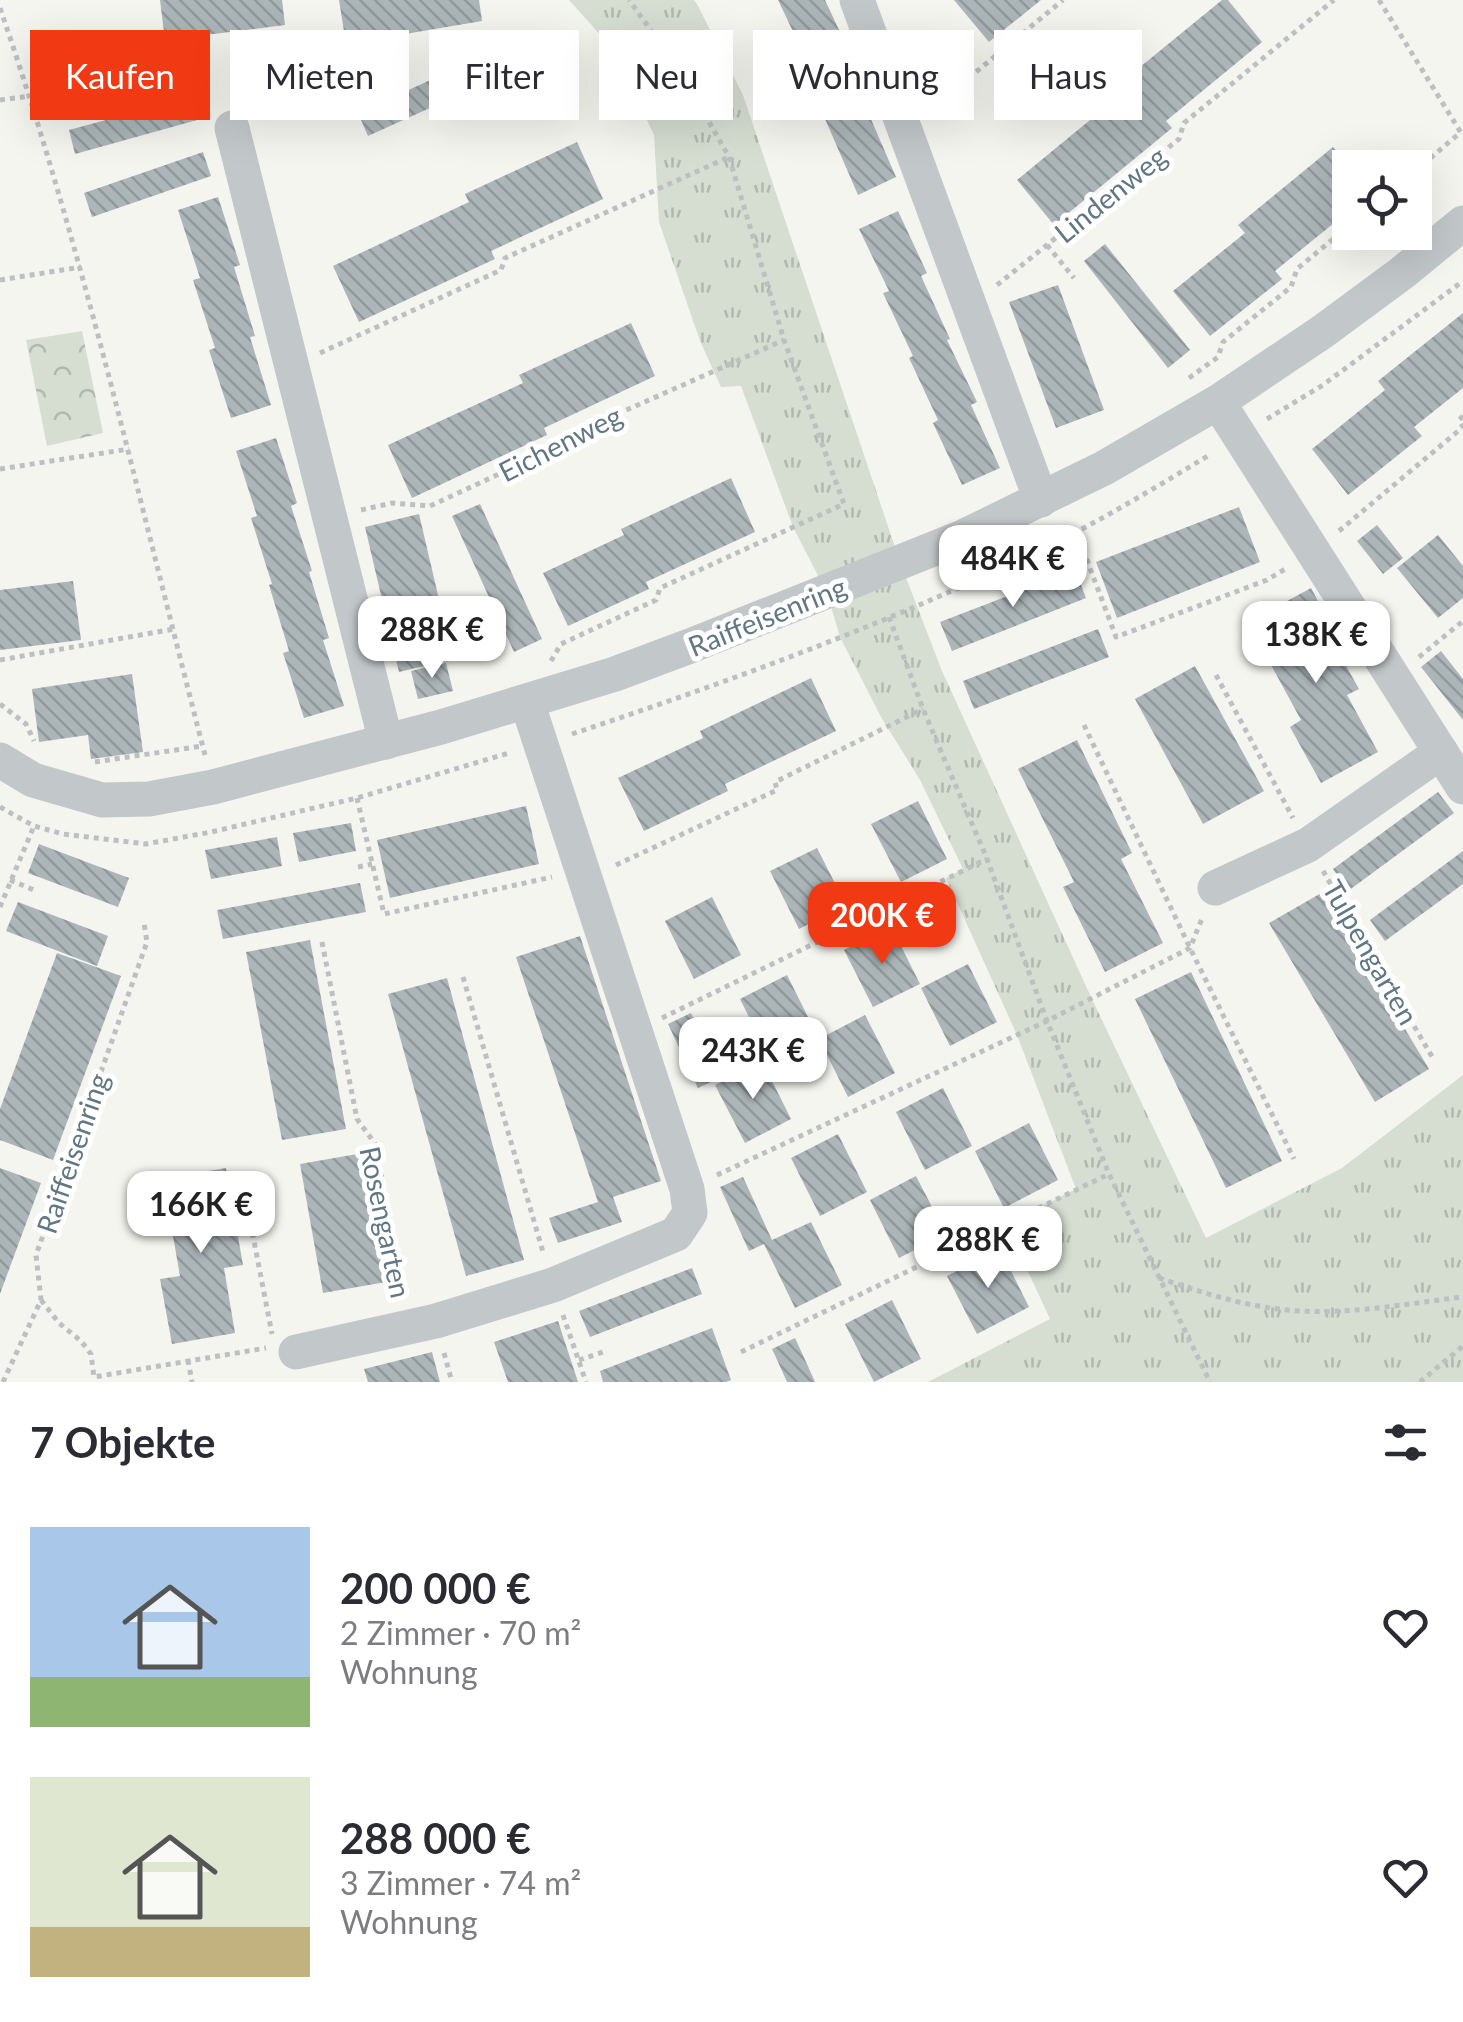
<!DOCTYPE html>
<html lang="de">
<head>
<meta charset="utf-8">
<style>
	body { margin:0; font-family:Lato,sans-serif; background:#f2f2f3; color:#2b2b33; height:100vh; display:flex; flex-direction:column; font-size:38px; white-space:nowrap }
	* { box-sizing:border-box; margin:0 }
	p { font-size:32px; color:#7c7c81 }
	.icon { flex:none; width:55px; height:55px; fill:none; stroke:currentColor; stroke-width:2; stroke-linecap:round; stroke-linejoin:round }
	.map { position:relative; height:1382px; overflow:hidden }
	.panel { display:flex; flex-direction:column; background:#fff; flex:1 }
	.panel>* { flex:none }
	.guide { position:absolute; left:30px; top:30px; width:1405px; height:90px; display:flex; gap:20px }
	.buttons { position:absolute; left:1332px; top:150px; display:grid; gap:20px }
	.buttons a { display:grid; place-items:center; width:100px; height:100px; border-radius:0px; background:#fff; box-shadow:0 10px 40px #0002; font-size:50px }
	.price { position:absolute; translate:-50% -85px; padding:0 22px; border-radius:20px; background:#fff; color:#222; font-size:32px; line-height:65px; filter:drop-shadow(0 2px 5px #0008) }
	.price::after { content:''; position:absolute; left:50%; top:60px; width:30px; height:22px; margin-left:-15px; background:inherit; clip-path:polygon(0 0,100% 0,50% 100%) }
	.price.on { background:#f13a14; color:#fff }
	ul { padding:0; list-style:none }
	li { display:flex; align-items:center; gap:30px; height:250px; padding:0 30px }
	li span { display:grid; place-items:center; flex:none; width:280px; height:200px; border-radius:0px; color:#555 }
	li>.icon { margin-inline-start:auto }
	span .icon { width:120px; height:120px; fill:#fffc; stroke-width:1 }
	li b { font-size:42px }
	h2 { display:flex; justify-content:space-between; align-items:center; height:120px; padding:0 30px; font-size:42px }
	.tag { padding:0 35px; border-radius:0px; background:#fff; box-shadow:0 10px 40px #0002; font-size:35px; line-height:90px }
	.tag.on { background:#f13a14; color:#fff }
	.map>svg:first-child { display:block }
	.grass { fill:url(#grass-tufts) }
	.park { fill:url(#park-crowns) }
	.building { fill:url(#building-back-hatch) }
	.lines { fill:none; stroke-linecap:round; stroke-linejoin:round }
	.path { stroke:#bdc0c2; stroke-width:5; stroke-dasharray:5 5; stroke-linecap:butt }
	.minor { stroke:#c2c7c9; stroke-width:35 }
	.labels { text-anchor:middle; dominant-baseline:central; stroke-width:10; stroke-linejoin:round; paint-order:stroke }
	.street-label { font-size:28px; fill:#617784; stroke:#fff }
</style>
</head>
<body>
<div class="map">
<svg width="1463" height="1382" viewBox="0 0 1463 1382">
	<defs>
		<pattern id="grass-tufts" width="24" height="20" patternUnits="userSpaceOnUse" patternTransform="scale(2.5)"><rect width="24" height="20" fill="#d6ddd1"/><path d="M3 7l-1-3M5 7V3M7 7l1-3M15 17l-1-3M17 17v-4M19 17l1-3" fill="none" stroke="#b1b8af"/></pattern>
		<pattern id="park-crowns" width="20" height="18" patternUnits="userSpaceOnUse" patternTransform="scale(2.5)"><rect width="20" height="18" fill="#d6ddd1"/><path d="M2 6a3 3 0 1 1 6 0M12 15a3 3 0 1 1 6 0" fill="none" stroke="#b1b8af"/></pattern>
		<pattern id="building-back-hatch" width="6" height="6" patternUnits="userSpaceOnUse" patternTransform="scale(2.5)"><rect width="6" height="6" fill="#acb6b9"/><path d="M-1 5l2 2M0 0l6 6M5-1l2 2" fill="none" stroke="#8f999c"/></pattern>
	</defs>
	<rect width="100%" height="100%" fill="#f5f5f0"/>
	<path class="grass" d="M 569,0 L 694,0 L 697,4 L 743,95 L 900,562 L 942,671 L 1091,997 L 1206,1238 L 1342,1168 L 1463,1075 L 1463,1382 L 928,1382 L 1050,1319 L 1006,1224 L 1076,1189 L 1017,1035 L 946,878 L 963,869 L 920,780 L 881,717 L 840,637 L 827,593 L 793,527 L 741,386 L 721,387 L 700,341 L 659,222 L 654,135 L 614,50 Z"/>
	<path class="park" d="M 82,331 L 103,433 L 47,446 L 26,340 Z"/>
	<g class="building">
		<path d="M 160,0 L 282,0 L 285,25 L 165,40 Z"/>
		<path d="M 339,0 L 479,0 L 482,21 L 346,44 Z"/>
		<path d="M 778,0 L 825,0 L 847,47 L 841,50 L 896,177 L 858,195 L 803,68 L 809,65 Z"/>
		<path d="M 954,0 L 1041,0 L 989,42 Z"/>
		<path d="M 1222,0 L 1228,0 L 1262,42 L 1166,121 L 1172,128 L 1054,225 L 1017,180 L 1135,83 L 1129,76 Z"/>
		<path d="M 483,56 L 494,79 L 368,136 L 358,113 Z"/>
		<path d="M 202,94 L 208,117 L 75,154 L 69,130 Z"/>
		<path d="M 577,142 L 603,199 L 491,251 L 495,259 L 359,322 L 333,266 L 469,202 L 465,194 Z"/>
		<path d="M 1333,147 L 1350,169 L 1350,210 L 1275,271 L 1282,279 L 1210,336 L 1173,291 L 1245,233 L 1238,225 Z"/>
		<path d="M 203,152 L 211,176 L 92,217 L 84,193 Z"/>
		<path d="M 218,197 L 240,265 L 234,267 L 255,336 L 250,337 L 271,405 L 231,418 L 209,350 L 215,348 L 193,280 L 200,278 L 178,210 Z"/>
		<path d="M 898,211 L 927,273 L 921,276 L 950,339 L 947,340 L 977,402 L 971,405 L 1000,468 L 962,485 L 933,423 L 938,420 L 909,358 L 913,356 L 883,293 L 889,291 L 859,229 Z"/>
		<path d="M 1105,244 L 1190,350 L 1168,368 L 1084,261 Z"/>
		<path d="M 1058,285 L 1104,410 L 1056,428 L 1009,302 Z"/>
		<path d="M 1463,313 L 1463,388 L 1414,427 L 1422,436 L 1348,495 L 1312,449 L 1385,390 L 1378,381 Z"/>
		<path d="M 631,323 L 655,376 L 544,428 L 547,435 L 412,498 L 388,445 L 523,383 L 519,375 Z"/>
		<path d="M 276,438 L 297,503 L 291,506 L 312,571 L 309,572 L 329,638 L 323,640 L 344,706 L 304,718 L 283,653 L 289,651 L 269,585 L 272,584 L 251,518 L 257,516 L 236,451 Z"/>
		<path d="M 731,478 L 755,532 L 646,582 L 649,589 L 568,626 L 543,573 L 624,535 L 621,529 Z"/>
		<path d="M 480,504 L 542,639 L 514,652 L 452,516 Z"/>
		<path d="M 1239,507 L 1260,562 L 1117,618 L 1096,562 Z"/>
		<path d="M 419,514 L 453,659 L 399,672 L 365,527 Z"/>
		<path d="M 1377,525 L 1403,558 L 1383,574 L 1357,541 Z"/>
		<path d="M 1438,535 L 1463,566 L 1463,598 L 1438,618 L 1397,568 Z"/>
		<path d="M 1075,570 L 1086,598 L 952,651 L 940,622 Z"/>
		<path d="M 73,581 L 81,640 L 0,650 L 0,590 Z"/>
		<path d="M 1311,588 L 1333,629 L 1327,632 L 1359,689 L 1347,695 L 1378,752 L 1321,783 L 1290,727 L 1301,720 L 1270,663 L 1276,660 L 1254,619 Z"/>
		<path d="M 1098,629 L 1109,657 L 974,709 L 963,681 Z"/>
		<path d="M 1441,651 L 1463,679 L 1463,720 L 1421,667 Z"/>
		<path d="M 446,663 L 453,691 L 418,699 L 411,671 Z"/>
		<path d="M 1195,666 L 1264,791 L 1203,824 L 1135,699 Z"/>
		<path d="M 132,674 L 143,752 L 91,759 L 88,735 L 39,742 L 32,689 Z"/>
		<path d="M 811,678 L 836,731 L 725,784 L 728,791 L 644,831 L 618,778 L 703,738 L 700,731 Z"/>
		<path d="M 1077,740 L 1132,853 L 1121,859 L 1163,943 L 1105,972 L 1063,887 L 1074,882 L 1018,769 Z"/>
		<path d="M 1438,792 L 1454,813 L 1348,891 L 1333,869 Z"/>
		<path d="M 918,801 L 947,859 L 901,882 L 871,824 Z"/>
		<path d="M 526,806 L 539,864 L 390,898 L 377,840 Z"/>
		<path d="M 351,823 L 356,851 L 299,862 L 293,833 Z"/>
		<path d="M 277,837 L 282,866 L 211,879 L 205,850 Z"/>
		<path d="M 39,844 L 129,878 L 118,907 L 28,873 Z"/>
		<path d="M 817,848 L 846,905 L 799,929 L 770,871 Z"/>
		<path d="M 1463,851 L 1463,884 L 1385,941 L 1370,920 Z"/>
		<path d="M 360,883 L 366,912 L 223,939 L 217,910 Z"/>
		<path d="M 1323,892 L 1429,1069 L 1375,1102 L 1269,923 Z"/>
		<path d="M 712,897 L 741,955 L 694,979 L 665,921 Z"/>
		<path d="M 18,902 L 108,936 L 97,966 L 6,931 Z"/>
		<path d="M 891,926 L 920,984 L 873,1007 L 844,950 Z"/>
		<path d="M 580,936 L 661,1181 L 613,1197 L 622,1222 L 558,1243 L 549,1218 L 598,1202 L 516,957 Z"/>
		<path d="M 310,940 L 346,1129 L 282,1140 L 246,952 Z"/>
		<path d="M 57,953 L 121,976 L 53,1160 L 0,1140 L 0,1109 Z"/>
		<path d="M 968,964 L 997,1022 L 950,1046 L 921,988 Z"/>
		<path d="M 1191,972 L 1282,1161 L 1226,1188 L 1135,999 Z"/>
		<path d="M 787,975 L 816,1033 L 769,1057 L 740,999 Z"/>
		<path d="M 447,978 L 524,1260 L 466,1276 L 388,994 Z"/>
		<path d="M 691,1013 L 721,1077 L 698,1088 L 668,1024 Z"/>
		<path d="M 865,1015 L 895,1073 L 848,1097 L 819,1039 Z"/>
		<path d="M 762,1061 L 791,1119 L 745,1143 L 715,1085 Z"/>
		<path d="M 943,1088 L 972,1146 L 925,1170 L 896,1112 Z"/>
		<path d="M 1029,1123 L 1058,1180 L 1004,1208 L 975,1151 Z"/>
		<path d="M 838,1134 L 867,1192 L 820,1216 L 791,1158 Z"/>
		<path d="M 363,1153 L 386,1282 L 323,1293 L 300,1164 Z"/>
		<path d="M 0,1168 L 41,1183 L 0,1294 Z"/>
		<path d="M 226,1168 L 243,1265 L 224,1268 L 235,1333 L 172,1344 L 160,1279 L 180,1276 L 163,1179 Z"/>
		<path d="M 916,1176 L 946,1234 L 899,1258 L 870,1200 Z"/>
		<path d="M 743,1177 L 772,1240 L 811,1222 L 842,1285 L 795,1308 L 764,1244 L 749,1251 L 720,1187 Z"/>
		<path d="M 1000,1249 L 1029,1307 L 977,1334 L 947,1276 Z"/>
		<path d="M 692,1268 L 702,1294 L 590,1337 L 579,1311 Z"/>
		<path d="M 892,1300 L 921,1359 L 874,1382 L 845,1324 Z"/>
		<path d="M 558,1321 L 578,1382 L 508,1382 L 494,1342 Z"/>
		<path d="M 712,1328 L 731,1380 L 726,1382 L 603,1382 L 600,1371 Z"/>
		<path d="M 795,1338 L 807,1364 L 815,1382 L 787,1382 L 778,1362 L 772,1349 Z"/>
		<path d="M 432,1352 L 440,1382 L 368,1382 L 364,1369 Z"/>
	</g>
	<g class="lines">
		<g class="path">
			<path d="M 1379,0 L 1463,136"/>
			<path d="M 0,8 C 84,252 140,505 205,755"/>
			<path d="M 0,100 L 31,96"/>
			<path d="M 930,110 L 1063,0"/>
			<path d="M 1415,171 L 1461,132"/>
			<path d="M 1047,245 L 1074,278"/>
			<path d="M 0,280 L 81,267"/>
			<path d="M 997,285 L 1179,139 L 1184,123 L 1334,0"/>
			<path d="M 320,353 L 501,270 L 505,258 L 729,157"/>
			<path d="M 1189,378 L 1218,357 L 1223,342 L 1291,287 L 1297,269 L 1350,225"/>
			<path d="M 1463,416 L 1459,420 L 1463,427"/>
			<path d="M 1267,419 L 1323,385 L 1463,281"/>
			<path d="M 0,469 L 129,449"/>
			<path d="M 361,510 L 392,503 L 430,506 L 553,449 L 559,440 L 784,340"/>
			<path d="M 1076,531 L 1116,637 L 1267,580 L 1285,569"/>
			<path d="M 1339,531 L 1463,427"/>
			<path d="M 889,617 L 923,709 L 987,859 L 1047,1021 L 1109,1174 L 1210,1382"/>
			<path d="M 1419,657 L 1463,621"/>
			<path d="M 0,660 L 174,629"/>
			<path d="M 551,661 L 561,644 L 656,600 L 660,588 L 844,504 L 784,340 L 729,157 L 678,68 L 629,0"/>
			<path d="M 1216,675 L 1293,818"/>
			<path d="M 0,704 L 26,724 L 34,741"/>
			<path d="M 1084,725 L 1190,948 L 1294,1159"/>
			<path d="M 572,734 C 728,682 884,625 1032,554 C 1094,525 1153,489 1211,454"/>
			<path d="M 95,762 L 202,746"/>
			<path d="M 357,798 L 384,914 L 552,877"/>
			<path d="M 0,807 L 34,826 L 63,834 L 146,844 L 211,832 L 357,798 L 509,753"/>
			<path d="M 616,865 L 777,790 L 775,782 L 923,709"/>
			<path d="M 358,867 L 372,864"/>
			<path d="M 1323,871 L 1434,1060"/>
			<path d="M 10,880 L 34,890"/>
			<path d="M 0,907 L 34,826"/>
			<path d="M 322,942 L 357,1119 L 376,1145 L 403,1297"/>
			<path d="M 463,977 L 543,1252"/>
			<path d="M 662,1018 L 987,859"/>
			<path d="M 241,1174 L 272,1334"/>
			<path d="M 717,1175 L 1047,1021 L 1190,948 L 1203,916"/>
			<path d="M 1159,1278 C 1197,1291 1237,1304 1278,1309 C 1339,1317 1403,1304 1463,1297"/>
			<path d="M 41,1300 L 59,1323 L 81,1341 L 91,1354 L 94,1377 L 266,1348"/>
			<path d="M 563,1315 L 586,1382"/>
			<path d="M 741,1352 L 1109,1174"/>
			<path d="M 444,1353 L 452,1382"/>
			<path d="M 188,1360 L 192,1382"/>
			<path d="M 579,1360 L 603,1352"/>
			<path d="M 3,1382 L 41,1300 L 36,1255 L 147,942 L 144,923"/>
			<path d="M 1420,1382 L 1463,1346"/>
		</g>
		<g class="minor">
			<path d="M 857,0 L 1041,500"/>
			<path d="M 232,128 L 386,742"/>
			<path d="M 1218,402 L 1463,787"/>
			<path d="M 0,760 L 33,780 L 102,800 L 149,799 L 213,787 L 441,727 L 615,674 L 690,646 L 963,537 L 1104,468 L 1218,402 L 1322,332 L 1402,273 L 1463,223"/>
			<path d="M 1215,888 L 1308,845 L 1441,752"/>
			<path d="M 296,1352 L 436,1321 L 553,1285 L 676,1234 L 690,1213 L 687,1189 L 527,702"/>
		</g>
	</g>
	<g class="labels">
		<g class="street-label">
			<text transform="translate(1110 194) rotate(-39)">Lindenweg</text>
			<text transform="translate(560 443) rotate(-27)">Eichenweg</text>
			<text transform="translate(767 616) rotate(-22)">Raiffeisenring</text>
			<text transform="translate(1371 952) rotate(60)">Tulpengarten</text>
			<text transform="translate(72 1153) rotate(-71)">Raiffeisenring</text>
			<text transform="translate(386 1222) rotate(78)">Rosengarten</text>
		</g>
	</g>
</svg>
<div class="buttons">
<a><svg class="icon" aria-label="locate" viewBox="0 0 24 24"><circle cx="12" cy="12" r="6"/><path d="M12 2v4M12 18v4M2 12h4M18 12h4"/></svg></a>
</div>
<b class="price" style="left:1013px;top:610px">484K €</b>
<b class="price" style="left:432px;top:681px">288K €</b>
<b class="price" style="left:1316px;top:686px">138K €</b>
<b class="price on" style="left:882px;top:967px">200K €</b>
<b class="price" style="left:753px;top:1102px">243K €</b>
<b class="price" style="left:201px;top:1256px">166K €</b>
<b class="price" style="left:988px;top:1291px">288K €</b>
<div class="guide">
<a class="tag on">Kaufen</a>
<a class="tag">Mieten</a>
<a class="tag">Filter</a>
<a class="tag">Neu</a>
<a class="tag">Wohnung</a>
<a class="tag">Haus</a>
</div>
</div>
<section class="panel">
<h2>7 Objekte<svg class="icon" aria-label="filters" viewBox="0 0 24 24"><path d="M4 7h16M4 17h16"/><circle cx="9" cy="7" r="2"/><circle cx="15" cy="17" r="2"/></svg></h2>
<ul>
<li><span style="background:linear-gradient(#a9c7e8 75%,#8fb573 0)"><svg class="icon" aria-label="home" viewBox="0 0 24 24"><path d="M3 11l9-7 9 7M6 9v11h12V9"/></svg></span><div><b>200 000 €</b><p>2 Zimmer · 70 m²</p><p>Wohnung</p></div><svg class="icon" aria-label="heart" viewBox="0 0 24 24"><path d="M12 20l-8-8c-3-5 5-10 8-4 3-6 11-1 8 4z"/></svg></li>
<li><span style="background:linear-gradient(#dfe7d0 75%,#c2b280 0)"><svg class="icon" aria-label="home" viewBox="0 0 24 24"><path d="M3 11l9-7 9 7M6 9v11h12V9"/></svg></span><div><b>288 000 €</b><p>3 Zimmer · 74 m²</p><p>Wohnung</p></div><svg class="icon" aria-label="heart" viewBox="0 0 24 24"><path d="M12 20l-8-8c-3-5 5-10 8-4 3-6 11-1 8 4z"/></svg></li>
</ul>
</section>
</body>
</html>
